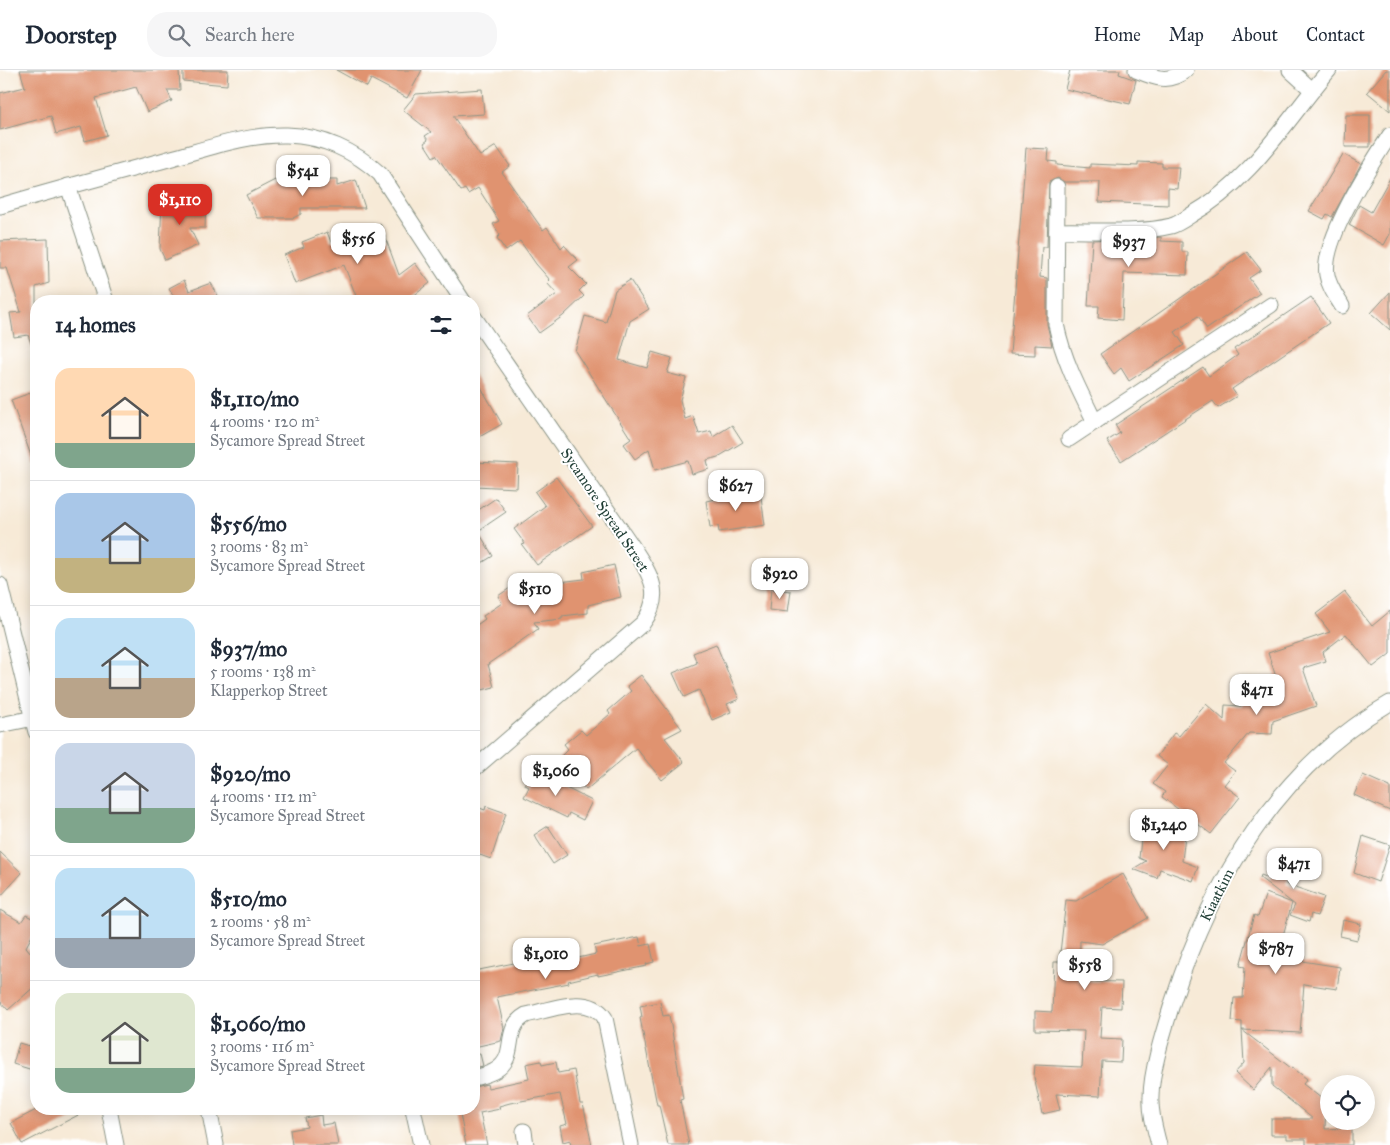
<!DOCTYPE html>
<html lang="en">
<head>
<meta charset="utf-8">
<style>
	body { margin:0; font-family:"IM FELL Great Primer",serif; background:#f6f6f7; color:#1f2937; height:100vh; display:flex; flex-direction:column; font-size:19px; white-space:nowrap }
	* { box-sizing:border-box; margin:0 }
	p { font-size:16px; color:#747a83 }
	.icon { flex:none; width:28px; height:28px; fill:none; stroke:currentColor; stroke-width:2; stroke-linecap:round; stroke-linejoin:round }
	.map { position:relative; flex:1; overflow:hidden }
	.sheet { position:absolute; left:30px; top:225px; width:450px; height:820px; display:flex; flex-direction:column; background:#fff; border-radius:20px; box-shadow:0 2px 12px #0003 }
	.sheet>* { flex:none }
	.buttons { position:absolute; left:1320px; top:1005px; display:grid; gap:10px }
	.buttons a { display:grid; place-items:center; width:55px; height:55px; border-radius:50%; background:#fff; box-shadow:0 2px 12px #0003; font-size:25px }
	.price { position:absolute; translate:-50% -42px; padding:0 11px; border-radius:10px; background:#fff; color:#222; font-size:16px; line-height:32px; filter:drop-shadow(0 1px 2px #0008) }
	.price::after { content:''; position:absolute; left:50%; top:30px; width:15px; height:11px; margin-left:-8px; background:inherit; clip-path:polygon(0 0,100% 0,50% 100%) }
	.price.active { background:#d93025; color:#fff }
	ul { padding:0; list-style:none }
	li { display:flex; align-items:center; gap:15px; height:125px; padding:0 25px }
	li+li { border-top:1px solid #e0e1e3 }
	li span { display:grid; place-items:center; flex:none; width:140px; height:100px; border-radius:15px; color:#555 }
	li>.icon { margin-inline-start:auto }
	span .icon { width:60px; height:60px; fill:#fffc; stroke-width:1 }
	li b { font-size:21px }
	h2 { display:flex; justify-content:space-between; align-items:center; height:60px; padding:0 25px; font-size:21px }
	header { display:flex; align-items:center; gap:30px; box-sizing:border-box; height:70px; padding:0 25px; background:#fff; border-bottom:1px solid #e0e1e3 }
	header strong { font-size:24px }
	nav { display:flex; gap:28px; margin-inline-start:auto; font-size:18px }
	.search { width:350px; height:45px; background:#f6f6f7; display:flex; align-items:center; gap:12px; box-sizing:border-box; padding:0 18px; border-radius:20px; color:#747a83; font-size:19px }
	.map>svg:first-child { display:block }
	.building { fill:#e09370 }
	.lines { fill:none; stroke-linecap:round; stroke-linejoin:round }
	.minor-casing { stroke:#8b9486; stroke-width:17 }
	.minor { stroke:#fff; stroke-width:15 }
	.labels { text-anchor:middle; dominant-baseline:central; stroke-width:4; stroke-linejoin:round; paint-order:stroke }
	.street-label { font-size:15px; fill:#1f3d34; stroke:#fff }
</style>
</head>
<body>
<header>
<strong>Doorstep</strong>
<div class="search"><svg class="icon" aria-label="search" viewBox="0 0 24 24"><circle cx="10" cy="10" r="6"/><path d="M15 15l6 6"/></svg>Search here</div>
<nav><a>Home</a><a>Map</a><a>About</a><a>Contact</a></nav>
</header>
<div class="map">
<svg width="1390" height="1075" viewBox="0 0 1390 1075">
	<rect width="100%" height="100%" fill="#fff"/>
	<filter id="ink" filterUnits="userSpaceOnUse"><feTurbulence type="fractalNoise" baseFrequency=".02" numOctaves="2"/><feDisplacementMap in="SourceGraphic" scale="10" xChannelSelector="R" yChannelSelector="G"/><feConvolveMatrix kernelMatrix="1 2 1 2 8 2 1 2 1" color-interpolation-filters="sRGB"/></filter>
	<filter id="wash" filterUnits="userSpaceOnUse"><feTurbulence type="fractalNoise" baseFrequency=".0096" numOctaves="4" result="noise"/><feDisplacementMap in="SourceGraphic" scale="20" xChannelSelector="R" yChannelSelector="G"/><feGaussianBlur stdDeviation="1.12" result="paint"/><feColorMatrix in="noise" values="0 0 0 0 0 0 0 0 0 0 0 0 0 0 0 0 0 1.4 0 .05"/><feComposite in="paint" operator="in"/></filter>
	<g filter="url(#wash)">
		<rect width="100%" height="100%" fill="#f7ead7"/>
		<g id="blocks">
			<g class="building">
				<path d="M 20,0 L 179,0 L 180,20 L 167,20 L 172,31 L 147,42 L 136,17 L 96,28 L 107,65 L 85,71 L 81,57 L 56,64 L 51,46 L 0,60 L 0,23 L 25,17 Z"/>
				<path d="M 183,0 L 228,0 L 227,15 L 183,11 Z"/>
				<path d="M 336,0 L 422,0 L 407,28 L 371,9 L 367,17 Z"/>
				<path d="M 1070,0 L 1120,0 L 1119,4 L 1136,10 L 1130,34 L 1065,19 Z"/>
				<path d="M 1386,0 L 1390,0 L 1390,41 L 1367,22 Z"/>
				<path d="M 482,19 L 484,44 L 453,46 L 480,86 L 496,76 L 510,96 L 502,102 L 543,160 L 547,157 L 561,178 L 564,175 L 578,190 L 569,197 L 586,214 L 579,221 L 584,226 L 563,246 L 539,263 L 527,246 L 557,224 L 547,213 L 550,210 L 536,194 L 520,171 L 506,181 L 497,168 L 500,165 L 493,154 L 499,151 L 478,118 L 468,124 L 465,119 L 461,121 L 436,85 L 433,87 L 424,73 L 428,70 L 425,66 L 431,62 L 403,40 L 416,24 Z"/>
				<path d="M 1346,45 L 1370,45 L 1370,77 L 1345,77 Z"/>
				<path d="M 1026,78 L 1049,79 L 1048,91 L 1057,92 L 1057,95 L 1090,98 L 1090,94 L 1138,96 L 1138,92 L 1162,93 L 1162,97 L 1179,97 L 1177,119 L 1168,118 L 1168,135 L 1099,132 L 1100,112 L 1064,112 L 1058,108 L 1049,112 L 1047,177 L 1042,177 L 1040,207 L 1047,208 L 1047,254 L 1052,276 L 1035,275 L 1035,285 L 1010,284 Z"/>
				<path d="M 1343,84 L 1361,94 L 1332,147 L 1327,144 L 1324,149 L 1309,141 Z"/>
				<path d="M 307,108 L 328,108 L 328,110 L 337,110 L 337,116 L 356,110 L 365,138 L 301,138 L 301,144 L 293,148 L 258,148 L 246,125 L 275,110 L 307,110 Z"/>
				<path d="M 1390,108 L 1390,164 L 1384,175 L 1349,155 L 1359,135 L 1371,142 Z"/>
				<path d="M 162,130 L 206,131 L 205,158 L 190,158 L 198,175 L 165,190 L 160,179 Z"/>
				<path d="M 380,153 L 399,205 L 415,193 L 430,213 L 407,231 L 358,231 L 344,195 L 295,214 L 284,185 L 304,177 L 302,172 L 327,162 L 331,172 Z"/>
				<path d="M 1161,167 L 1161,171 L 1182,172 L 1182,182 L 1188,182 L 1187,205 L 1124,203 L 1122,250 L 1098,248 L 1099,236 L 1088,236 L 1092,170 Z"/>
				<path d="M 48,169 L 49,213 L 36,217 L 36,279 L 33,279 L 28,265 L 14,267 L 10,243 L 21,242 L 7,198 L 0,198 L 0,171 Z"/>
				<path d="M 1247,182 L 1261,200 L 1249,208 L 1260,223 L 1207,259 L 1198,246 L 1175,262 L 1184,275 L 1129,311 L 1121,298 L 1114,304 L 1100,284 Z"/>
				<path d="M 184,210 L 189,221 L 211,213 L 221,231 L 166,231 L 174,227 L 169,218 Z"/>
				<path d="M 630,210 L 649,239 L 630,251 L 619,290 L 647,298 L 652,282 L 672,288 L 667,303 L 686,308 L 680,330 L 685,349 L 693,346 L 699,364 L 711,361 L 713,367 L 732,355 L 743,372 L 718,387 L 707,390 L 709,399 L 692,404 L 688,391 L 655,400 L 649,379 L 635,389 L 624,374 L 631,369 L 575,281 L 585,246 L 606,252 L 615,220 Z"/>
				<path d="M 1390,222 L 1390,260 L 1371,243 Z"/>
				<path d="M 1311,227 L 1329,253 L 1232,319 L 1237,326 L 1218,338 L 1213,331 L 1121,391 L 1107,371 L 1120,363 L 1115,355 L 1203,297 L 1209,306 L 1238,285 L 1234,279 Z"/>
				<path d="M 474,305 L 502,354 L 474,370 Z"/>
				<path d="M 33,322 L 36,332 L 36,394 L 34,394 L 11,330 Z"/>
				<path d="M 474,392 L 518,394 L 517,418 L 474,416 Z"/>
				<path d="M 556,407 L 592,456 L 537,495 L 522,475 L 525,474 L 514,459 L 545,436 L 535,422 Z"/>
				<path d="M 760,420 L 765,455 L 719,462 L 718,456 L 710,457 L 706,431 Z"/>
				<path d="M 496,428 L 506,442 L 478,461 L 493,486 L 480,494 L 474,484 L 474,443 Z"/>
				<path d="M 614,495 L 621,527 L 588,535 L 588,543 L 562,546 L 562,549 L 534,552 L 538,559 L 488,594 L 494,617 L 474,622 L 474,557 L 485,549 L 483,546 L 502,533 L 498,526 L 510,518 L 584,509 L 583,502 Z"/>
				<path d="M 771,519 L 791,521 L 788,542 L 769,540 Z"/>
				<path d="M 1345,522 L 1372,556 L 1390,541 L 1390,584 L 1373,597 L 1346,564 L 1323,582 L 1326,591 L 1303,598 L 1316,636 L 1273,651 L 1272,664 L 1249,663 L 1224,693 L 1235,701 L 1224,715 L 1240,727 L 1211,764 L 1162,727 L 1165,722 L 1153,714 L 1168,695 L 1157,686 L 1174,663 L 1179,666 L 1206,634 L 1224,650 L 1225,635 L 1241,636 L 1255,619 L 1260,623 L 1277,610 L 1268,583 L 1330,562 L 1316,544 Z"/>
				<path d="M 716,574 L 739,629 L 727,634 L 731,642 L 712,650 L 699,620 L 684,627 L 673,603 L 697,593 L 693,583 Z"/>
				<path d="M 641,605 L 682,659 L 665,668 L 684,692 L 662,710 L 636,678 L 586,720 L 559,688 L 568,679 L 564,674 L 581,660 L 586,665 L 610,644 L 608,641 L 631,621 L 627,616 Z"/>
				<path d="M 532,701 L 592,731 L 583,750 L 569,743 L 567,748 L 524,727 L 529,717 L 525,715 Z"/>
				<path d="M 1363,705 L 1390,717 L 1390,741 L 1354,725 Z"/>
				<path d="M 474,736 L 485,740 L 486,736 L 506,743 L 491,789 L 474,783 Z"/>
				<path d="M 1143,752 L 1186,757 L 1182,791 L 1198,797 L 1193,811 L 1160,799 L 1157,808 L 1133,799 L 1146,791 L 1139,788 Z"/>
				<path d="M 548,756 L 567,785 L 553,794 L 534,765 Z"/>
				<path d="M 1363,766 L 1390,775 L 1378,812 L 1354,803 Z"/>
				<path d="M 0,782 L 22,803 L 0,827 Z"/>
				<path d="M 1282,782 L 1296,788 L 1286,814 L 1324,827 L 1317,846 L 1311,844 L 1309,852 L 1290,845 L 1295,835 L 1260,808 L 1261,805 L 1271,809 Z"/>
				<path d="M 1123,804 L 1148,848 L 1102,874 L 1080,871 L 1079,911 L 1122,912 L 1121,938 L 1102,937 L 1100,968 L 1122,969 L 1121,992 L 1102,991 L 1100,1026 L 1056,1024 L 1060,1040 L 1042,1044 L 1034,1007 L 1035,995 L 1082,997 L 1084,961 L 1035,960 L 1035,941 L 1052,942 L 1054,892 L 1059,892 L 1066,830 L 1076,831 Z"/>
				<path d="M 1266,823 L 1292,833 L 1277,887 L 1340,897 L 1337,919 L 1304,914 L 1300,963 L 1242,960 L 1242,952 L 1232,951 L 1234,928 L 1243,928 L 1245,897 L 1240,896 L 1254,845 L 1258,847 Z"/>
				<path d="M 0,840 L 21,852 L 26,845 L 36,850 L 36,858 L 26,877 L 36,889 L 36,915 L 8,940 L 0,931 Z"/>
				<path d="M 1343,850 L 1361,854 L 1357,870 L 1340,866 Z"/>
				<path d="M 639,867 L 641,876 L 650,874 L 654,892 L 646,894 L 647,896 L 598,906 L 598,904 L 568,911 L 569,913 L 497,927 L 504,958 L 501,971 L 474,977 L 474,901 L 559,884 L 560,892 L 596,884 L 594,876 Z"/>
				<path d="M 660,932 L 663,946 L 669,945 L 672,961 L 683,1029 L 680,1030 L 689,1075 L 668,1075 L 659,1035 L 657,1035 L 640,948 L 642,947 L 640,936 Z"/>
				<path d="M 1242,960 L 1291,998 L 1292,997 L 1307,1009 L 1303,1014 L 1326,1032 L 1325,1059 L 1352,1058 L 1352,1075 L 1306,1075 L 1306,1069 L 1287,1069 L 1287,1065 L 1271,1065 L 1271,1049 L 1313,1049 L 1272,1016 L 1272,997 L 1253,1020 L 1235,1003 L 1244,993 Z"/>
				<path d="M 19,973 L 36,978 L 36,1001 L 13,994 Z"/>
				<path d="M 480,984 L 483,996 L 474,998 L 474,985 Z"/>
				<path d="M 541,991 L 542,995 L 556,992 L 558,1003 L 574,1000 L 580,1034 L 583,1034 L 592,1075 L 571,1075 L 570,1070 L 563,1072 L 560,1056 L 567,1054 L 560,1024 L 510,1033 L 499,1036 L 500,1039 L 480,1043 L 487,1075 L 466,1075 L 459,1039 L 474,1039 L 474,1017 L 487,1014 L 488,1018 L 529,1009 L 526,994 Z"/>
				<path d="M 38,1039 L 90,1039 L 22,1074 L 11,1053 Z"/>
				<path d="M 321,1045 L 322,1055 L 334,1053 L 338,1075 L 292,1075 L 290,1060 L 307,1057 L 305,1048 Z"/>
			</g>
		</g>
	</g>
	<g filter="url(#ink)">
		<use href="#blocks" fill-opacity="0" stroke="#8b9486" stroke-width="1"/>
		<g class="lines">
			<defs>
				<g id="minor">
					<path d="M 1136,0 C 1155,8 1168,14 1186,0"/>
					<path d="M 1290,0 L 1312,20"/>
					<path d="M 68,116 L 106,231"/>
					<path d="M 1057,117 L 1056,254 C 1063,289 1079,320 1095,352"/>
					<path d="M 0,136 C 57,119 115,104 172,88 C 209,78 248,64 287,65 C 322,66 355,81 380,104 L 463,231"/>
					<path d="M 1057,161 C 1091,160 1139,164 1171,156 C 1178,154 1185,149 1191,145 C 1250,112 1286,51 1329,0"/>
					<path d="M 1342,236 C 1336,226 1329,217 1327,205 C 1321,172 1371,94 1390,65"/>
					<path d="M 474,247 L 632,476 C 649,503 665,523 643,553 L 474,699"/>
					<path d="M 1069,369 L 1271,235"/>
					<path d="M 0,515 L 36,662"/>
					<path d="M 0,655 L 34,648"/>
					<path d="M 474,1008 C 481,1006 490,1004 496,1000 C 519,986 501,959 526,945 C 550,940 589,923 605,948 L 631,1075"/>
					<path d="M 109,1039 L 116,1075"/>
					<path d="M 209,1039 L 216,1075"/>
					<path d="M 413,1039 L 421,1075"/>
					<path d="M 524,1061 L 526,1075"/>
					<path d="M 1159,1075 C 1155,1059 1150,1043 1151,1027 C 1151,1000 1165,957 1173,931 C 1211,811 1278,698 1390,633"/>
				</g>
			</defs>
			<use href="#minor" class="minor-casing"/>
			<use href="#minor" class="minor"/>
		</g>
	</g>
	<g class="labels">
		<g class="street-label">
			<text transform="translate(605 440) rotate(56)">Sycamore Spread Street</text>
			<text transform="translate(1217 825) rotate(-63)">Kiaatkim</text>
		</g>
	</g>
</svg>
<div class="buttons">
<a><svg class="icon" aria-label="locate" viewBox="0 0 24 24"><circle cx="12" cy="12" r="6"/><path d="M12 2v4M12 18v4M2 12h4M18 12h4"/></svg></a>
</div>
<b class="price" style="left:303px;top:127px">$541</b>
<b class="price active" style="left:180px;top:156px">$1,110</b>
<b class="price" style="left:358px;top:195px">$556</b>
<b class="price" style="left:1129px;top:198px">$937</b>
<b class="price" style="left:736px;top:442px">$627</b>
<b class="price" style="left:780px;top:530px">$920</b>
<b class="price" style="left:535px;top:545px">$510</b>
<b class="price" style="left:1257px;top:646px">$471</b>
<b class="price" style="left:556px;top:727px">$1,060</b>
<b class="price" style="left:1164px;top:781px">$1,240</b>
<b class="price" style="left:1294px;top:820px">$471</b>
<b class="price" style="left:1276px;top:905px">$787</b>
<b class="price" style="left:546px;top:910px">$1,010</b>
<b class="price" style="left:1085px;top:921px">$558</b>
<section class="sheet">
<h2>14 homes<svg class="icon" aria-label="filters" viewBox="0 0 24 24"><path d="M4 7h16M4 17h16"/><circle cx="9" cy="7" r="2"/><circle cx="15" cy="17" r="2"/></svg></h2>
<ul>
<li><span style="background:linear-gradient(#ffd9b3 75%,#7fa58c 0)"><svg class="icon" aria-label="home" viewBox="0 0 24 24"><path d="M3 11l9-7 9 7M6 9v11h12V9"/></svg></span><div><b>$1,110/mo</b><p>4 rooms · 120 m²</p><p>Sycamore Spread Street</p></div></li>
<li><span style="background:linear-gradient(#a9c7e8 65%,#c2b280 0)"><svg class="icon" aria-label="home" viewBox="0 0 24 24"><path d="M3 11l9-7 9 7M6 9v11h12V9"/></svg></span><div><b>$556/mo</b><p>3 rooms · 83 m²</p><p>Sycamore Spread Street</p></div></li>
<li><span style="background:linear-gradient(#bfe0f5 60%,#b9a48a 0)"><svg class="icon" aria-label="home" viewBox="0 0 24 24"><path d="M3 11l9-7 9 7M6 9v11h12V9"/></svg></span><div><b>$937/mo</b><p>5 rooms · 138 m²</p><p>Klapperkop Street</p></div></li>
<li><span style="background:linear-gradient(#c9d6e8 65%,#7fa58c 0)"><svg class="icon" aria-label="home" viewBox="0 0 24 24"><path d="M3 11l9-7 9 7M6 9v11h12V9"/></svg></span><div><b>$920/mo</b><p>4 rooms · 112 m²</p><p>Sycamore Spread Street</p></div></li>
<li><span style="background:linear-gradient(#bfe0f5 70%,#9aa5b1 0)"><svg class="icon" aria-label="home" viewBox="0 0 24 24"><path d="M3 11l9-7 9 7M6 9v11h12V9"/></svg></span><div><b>$510/mo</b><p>2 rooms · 58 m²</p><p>Sycamore Spread Street</p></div></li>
<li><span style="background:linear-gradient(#dfe7d0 75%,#7fa58c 0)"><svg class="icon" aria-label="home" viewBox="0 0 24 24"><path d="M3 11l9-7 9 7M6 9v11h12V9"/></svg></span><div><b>$1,060/mo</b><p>3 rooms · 116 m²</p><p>Sycamore Spread Street</p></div></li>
</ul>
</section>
</div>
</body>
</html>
